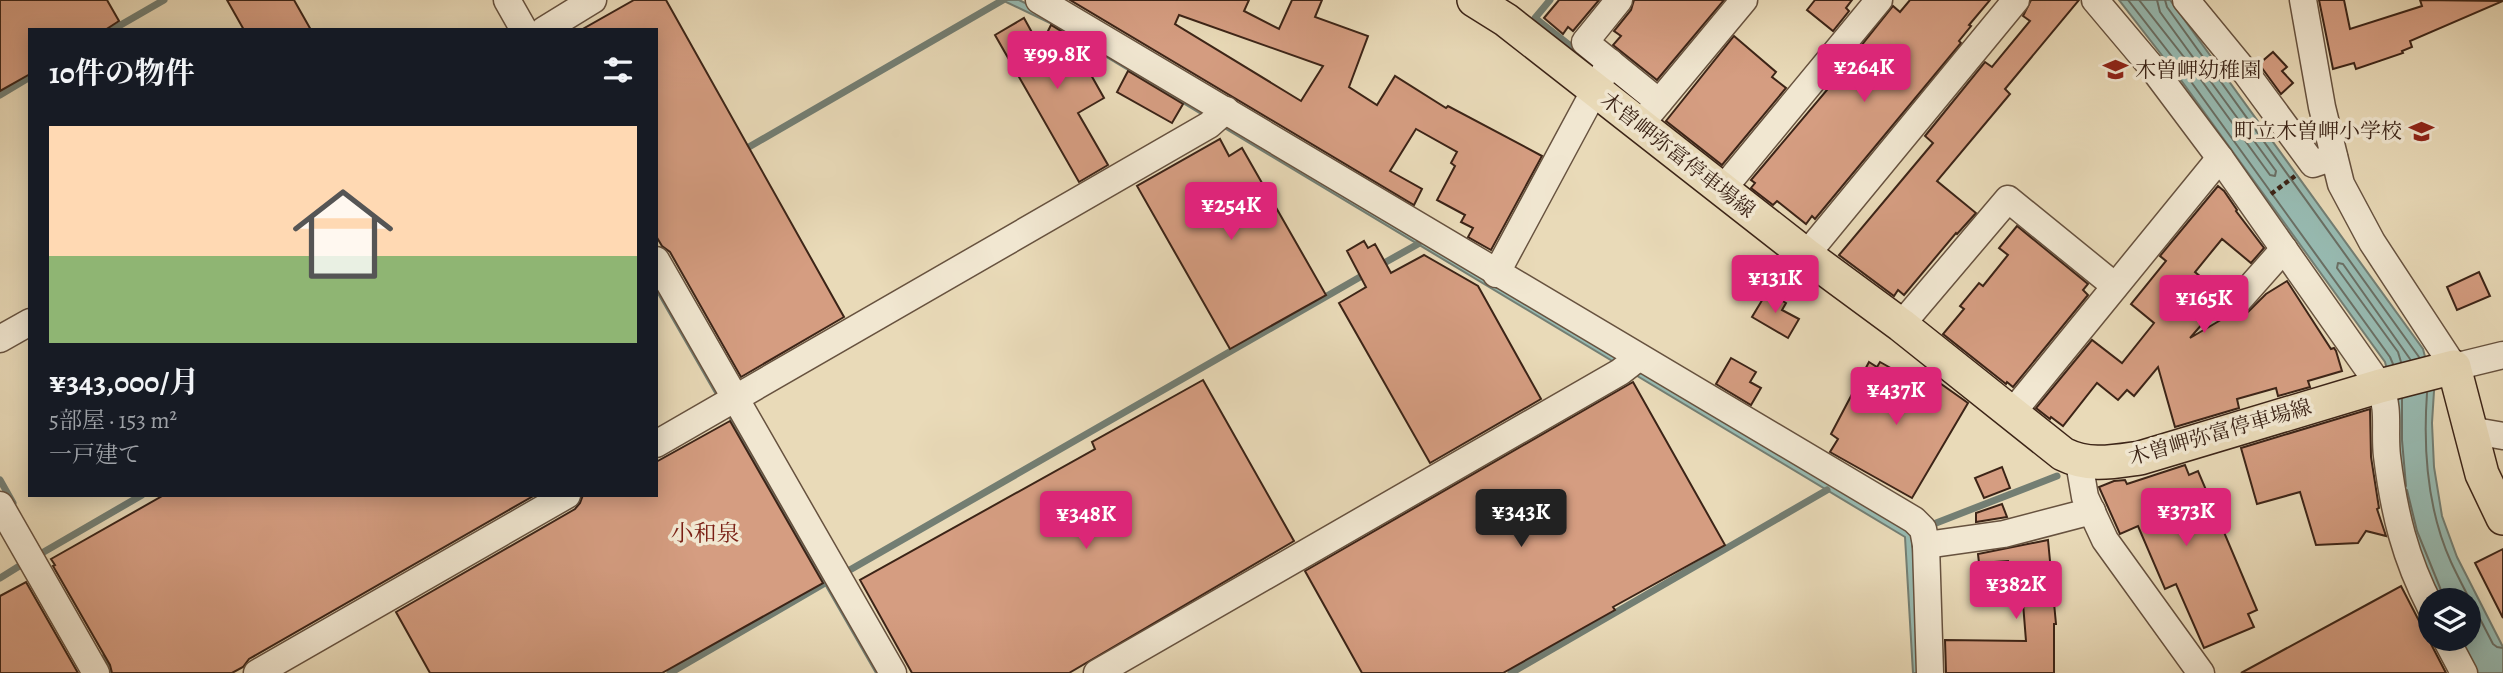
<!DOCTYPE html>
<html lang="ja">
<head>
<meta charset="utf-8">
<style>
	body { margin:0; font-family:Alegreya,"Noto Serif JP",serif; background:#242831; color:#f1f3f6; height:100vh; display:flex; flex-direction:column; font-size:26px; white-space:nowrap }
	* { box-sizing:border-box; margin:0 }
	p { font-size:23px; color:#9ea1a6 }
	.icon { flex:none; width:38px; height:38px; fill:none; stroke:currentColor; stroke-width:2; stroke-linecap:round; stroke-linejoin:round }
	.map { position:relative; flex:1; overflow:hidden }
	.drawer { position:absolute; left:28px; top:28px; width:630px; height:469px; display:flex; flex-direction:column; background:#171b24; border-radius:0px; box-shadow:0 4px 18px #0003 }
	.drawer>* { flex:none }
	.buttons { position:absolute; left:2418px; top:588px; display:grid; gap:14px }
	.buttons a { display:grid; place-items:center; width:63px; height:63px; border-radius:50%; background:#171b24; box-shadow:0 4px 18px #0003; font-size:35px }
	.price { position:absolute; translate:-50% -60px; padding:0 16px; border-radius:7px; background:#db2777; color:#fff; font-size:23px; line-height:46px; filter:drop-shadow(0 2px 4px #0008) }
	.price::after { content:''; position:absolute; left:50%; top:42px; width:21px; height:16px; margin-left:-10px; background:inherit; clip-path:polygon(0 0,100% 0,50% 100%) }
	.price.active { background:#222; color:#fff }
	ul { padding:0; list-style:none }
	li { display:grid; align-content:center; gap:14px; height:371px; padding:0 21px }
	li+li { border-top:2px solid #363941 }
	li span { display:grid; place-items:center; height:217px; border-radius:0px; color:#555 }
	li>.icon { margin-inline-start:auto }
	span .icon { width:126px; height:126px; fill:#fffc; stroke-width:1 }
	li b { font-size:30px }
	h2 { display:flex; justify-content:space-between; align-items:center; height:84px; padding:0 21px; font-size:30px }
	.map>svg:first-child { display:block }
	.water { fill:#97bab1; stroke:#737e73; stroke-width:2 }
	.lines { fill:none; stroke-linecap:round; stroke-linejoin:round }
	.shore { stroke:#6a6f64; stroke-width:2 }
	.stream { stroke:#737e73; stroke-width:7 }
	.building { fill:#d59d81; stroke:#3c2417; stroke-width:2; fill-rule:evenodd }
	.minor-casing { stroke:#67523f; stroke-width:29 }
	.major-casing { stroke:#3c2417; stroke-width:36 }
	.path { stroke:#3c2417; stroke-width:4.5; stroke-dasharray:5 3.5; stroke-linecap:butt }
	.minor { stroke:#f1e7d1; stroke-width:26 }
	.major { stroke:#e9dab8; stroke-width:33 }
	.labels { text-anchor:middle; dominant-baseline:central; stroke-width:7; stroke-linejoin:round; paint-order:stroke }
	.poi-label { font-size:21px; fill:#3c2417; stroke:#f1e7d1; text-anchor:start }
	.street-label { font-size:21px; fill:#3c2417; stroke:#f1e7d1 }
	.neighbourhood-label { font-size:23px; fill:#7a1f14; stroke:#f1e7d1 }
</style>
</head>
<body>
<div class="map">
<svg width="2503" height="673" viewBox="0 0 2503 673">
	<rect width="100%" height="100%" fill="#e9dab8"/>
	<filter id="stains"><feTurbulence type="fractalNoise" baseFrequency=".00286" numOctaves="4"/><feColorMatrix values="0 0 0 0 .2 0 0 0 0 .09 0 0 0 0 .02 0 0 0 .5 -.17"/></filter>
	<radialGradient id="worn" r=".72"><stop offset=".6" stop-color="#630" stop-opacity="0"/><stop offset="1" stop-color="#630" stop-opacity=".3"/></radialGradient>
	<g class="water">
		<path d="M 1002,0 L 1019,0 L 1054,17 L 1912,533 L 1919,673 L 1913,673 L 1905,537 L 1050,23 Z"/>
		<path d="M 2119,0 L 2170,0 L 2423,349 L 2434,391 L 2432,423 L 2434,467 L 2442,516 L 2457,557 L 2503,647 L 2503,673 L 2477,673 L 2459,639 L 2469,639 L 2469,600 L 2439,600 L 2424,572 L 2400,490 L 2395,401 L 2385,362 L 2178,76 Z"/>
		<path d="M 656,279 L 882,673 L 876,673 L 656,290 Z"/>
	</g>
	<g class="lines">
		<g class="shore">
			<path d="M 2128,0 L 2184,72 L 2390,357 L 2393,364"/>
			<path d="M 2139,0 L 2191,66 L 2270,175 L 2275,176 L 2276,171 L 2160,12 L 2157,0"/>
			<path d="M 2165,0 L 2167,7 L 2419,357"/>
			<path d="M 2401,362 L 2398,352 L 2337,268 L 2338,263 L 2343,264 L 2410,359"/>
			<path d="M 2427,393 C 2423,450 2427,509 2451,562 C 2464,590 2479,616 2493,644 L 2497,647 L 2503,648"/>
			<path d="M 2402,399 L 2402,440 L 2406,486"/>
			<path d="M 2407,490 L 2417,531 L 2445,600"/>
		</g>
		<g class="stream">
			<path d="M 1550,0 L 1535,18 L 1582,55"/>
			<path d="M 112,30 L 164,0"/>
			<path d="M 0,95 L 30,77"/>
			<path d="M 742,151 L 1003,0"/>
			<path d="M 1377,267 L 1418,244"/>
			<path d="M 0,480 L 13,503"/>
			<path d="M 1931,525 L 2057,476"/>
			<path d="M 42,553 L 142,495"/>
			<path d="M 848,571 L 1367,273"/>
			<path d="M 0,578 L 21,565"/>
			<path d="M 103,658 L 111,673"/>
			<path d="M 670,673 L 825,583"/>
			<path d="M 1511,673 L 1827,490"/>
		</g>
	</g>
	<g class="building">
		<path d="M 0,0 L 107,0 L 119,21 L 105,30 L 30,30 L 30,74 L 0,91 Z"/>
		<path d="M 227,0 L 294,0 L 311,30 L 244,30 Z"/>
		<path d="M 634,0 L 666,0 L 844,317 L 741,377 L 670,252 L 662,246 L 656,236 L 656,30 L 581,30 Z"/>
		<path d="M 1070,0 L 1249,0 L 1244,11 L 1279,29 L 1292,0 L 1322,0 L 1315,17 L 1368,36 L 1349,87 L 1377,105 L 1395,76 L 1446,108 L 1448,106 L 1542,156 L 1491,250 L 1468,237 L 1473,228 L 1461,222 L 1465,215 L 1437,200 L 1455,166 L 1451,163 L 1457,152 L 1416,129 L 1390,171 L 1422,189 L 1414,205 ZM 1179,15 L 1323,66 L 1301,101 L 1175,24 Z"/>
		<path d="M 1559,0 L 1599,0 L 1573,31 L 1568,27 L 1563,34 L 1544,18 Z"/>
		<path d="M 1634,0 L 1724,0 L 1657,80 L 1613,45 L 1621,36 L 1614,31 L 1631,10 Z"/>
		<path d="M 1815,0 L 1852,0 L 1846,8 L 1849,11 L 1833,31 L 1807,10 Z"/>
		<path d="M 1910,0 L 1990,0 L 1969,25 L 1971,26 L 1959,41 L 1961,43 L 1815,219 L 1812,216 L 1806,224 L 1777,201 L 1773,205 L 1751,188 L 1755,183 L 1751,180 L 1859,52 L 1857,51 L 1893,6 L 1900,12 Z"/>
		<path d="M 2031,0 L 2079,0 L 2005,89 L 2010,94 L 1937,181 L 1976,213 L 1957,234 L 1956,233 L 1904,295 L 1898,290 L 1894,296 L 1839,255 L 1933,143 L 1925,136 L 1985,62 L 1992,67 L 2030,21 L 2023,16 Z"/>
		<path d="M 2319,0 L 2344,0 L 2350,29 L 2422,6 L 2420,0 L 2503,1 L 2410,41 L 2412,47 L 2402,51 L 2403,53 L 2356,69 L 2354,63 L 2333,69 Z"/>
		<path d="M 1024,18 L 1040,47 L 1051,25 L 1069,36 L 1104,98 L 1078,113 L 1108,165 L 1079,182 L 995,35 Z"/>
		<path d="M 1734,36 L 1776,72 L 1772,77 L 1786,88 L 1722,165 L 1666,121 Z"/>
		<path d="M 2273,52 L 2287,67 L 2282,71 L 2293,83 L 2281,94 L 2259,64 Z"/>
		<path d="M 1128,71 L 1183,104 L 1172,123 L 1117,92 Z"/>
		<path d="M 1220,139 L 1229,156 L 1242,148 L 1326,295 L 1230,349 L 1137,186 Z"/>
		<path d="M 2218,186 L 2224,191 L 2237,210 L 2236,211 L 2264,248 L 2251,263 L 2222,239 L 2195,272 L 2224,296 L 2223,300 L 2190,338 L 2231,314 L 2244,316 L 2266,294 L 2287,281 L 2331,349 L 2334,348 L 2336,351 L 2342,371 L 2308,381 L 2310,387 L 2278,396 L 2276,388 L 2237,399 L 2239,408 L 2175,427 L 2158,367 L 2134,396 L 2127,390 L 2118,400 L 2097,383 L 2063,426 L 2051,417 L 2050,419 L 2036,408 L 2092,340 L 2122,363 L 2154,323 L 2131,304 L 2166,261 L 2160,256 Z"/>
		<path d="M 2017,226 L 2088,284 L 2083,290 L 2088,295 L 2013,387 L 2007,382 L 2006,384 L 1943,334 L 1964,309 L 1960,306 L 1979,283 L 1983,286 L 2008,255 L 1999,248 Z"/>
		<path d="M 1364,241 L 1368,248 L 1375,244 L 1391,273 L 1424,255 L 1478,286 L 1541,399 L 1430,463 L 1339,303 L 1366,287 L 1347,251 Z"/>
		<path d="M 2479,272 L 2490,296 L 2457,310 L 2447,287 Z"/>
		<path d="M 1767,292 L 1786,303 L 1782,310 L 1799,319 L 1788,338 L 1752,317 Z"/>
		<path d="M 1731,358 L 1756,372 L 1750,382 L 1761,388 L 1751,405 L 1716,384 Z"/>
		<path d="M 1869,362 L 1877,367 L 1880,362 L 1928,389 L 1934,379 L 1968,403 L 1912,498 L 1830,452 L 1838,439 L 1831,434 Z"/>
		<path d="M 1203,380 L 1294,541 L 1069,673 L 912,673 L 860,580 L 1095,449 L 1092,442 Z"/>
		<path d="M 1633,382 L 1725,545 L 1613,607 L 1615,610 L 1503,673 L 1362,673 L 1305,571 Z"/>
		<path d="M 2370,409 L 2371,457 L 2379,508 L 2377,509 L 2386,536 L 2366,531 L 2358,543 L 2316,545 L 2300,492 L 2257,504 L 2241,448 Z"/>
		<path d="M 730,421 L 823,583 L 662,673 L 430,673 L 396,612 L 575,509 L 580,503 L 583,495 L 656,495 L 656,462 Z"/>
		<path d="M 2185,465 L 2189,475 L 2198,471 L 2257,610 L 2248,614 L 2254,627 L 2204,648 L 2176,584 L 2165,589 L 2138,526 L 2120,534 L 2099,487 L 2114,481 L 2125,480 L 2127,484 Z"/>
		<path d="M 2002,467 L 2010,488 L 1984,498 L 1975,478 Z"/>
		<path d="M 164,495 L 535,495 L 249,659 L 243,667 L 232,673 L 112,673 L 110,665 L 53,566 L 55,565 L 51,559 Z"/>
		<path d="M 2002,504 L 2007,517 L 1976,522 L 1976,513 Z"/>
		<path d="M 2048,540 L 2056,624 L 2054,624 L 2054,673 L 1946,673 L 1945,640 L 2026,641 L 2021,578 L 2009,578 L 2008,561 L 1979,563 L 1978,554 Z"/>
		<path d="M 2503,549 L 2503,618 L 2475,563 Z"/>
		<path d="M 26,582 L 78,673 L 0,673 L 0,596 Z"/>
		<path d="M 2401,586 L 2446,673 L 2241,673 L 2370,603 Z"/>
	</g>
	<g class="lines">
		<defs>
			<g id="minor">
				<path d="M 507,0 L 524,30"/>
				<path d="M 1039,0 L 1914,520 L 1923,529 L 1926,545 L 1930,673"/>
				<path d="M 1619,0 L 1585,42 L 1659,102"/>
				<path d="M 2095,0 L 2154,70 L 2220,158 L 2380,386 C 2390,410 2384,431 2387,456 C 2394,513 2405,558 2431,608"/>
				<path d="M 2186,0 L 2246,73 L 2313,164 L 2334,157"/>
				<path d="M 2303,0 L 2322,107 L 2341,184 L 2372,242 L 2454,367 L 2503,355"/>
				<path d="M 544,30 L 593,0"/>
				<path d="M 1640,125 L 1744,0"/>
				<path d="M 1722,190 L 1879,0"/>
				<path d="M 1806,255 L 2016,0"/>
				<path d="M 656,260 L 893,673"/>
				<path d="M 1496,274 L 1610,62"/>
				<path d="M 2238,301 L 2284,249"/>
				<path d="M 1901,325 L 2008,199 L 2115,286"/>
				<path d="M 0,339 L 30,322"/>
				<path d="M 2012,413 L 2220,158"/>
				<path d="M 2469,430 L 2503,436"/>
				<path d="M 656,444 L 1209,125 L 1226,110"/>
				<path d="M 2079,462 L 2085,497 L 2105,540 L 2201,673"/>
				<path d="M 0,505 L 96,673"/>
				<path d="M 1926,545 L 2004,534 L 2092,511"/>
				<path d="M 2446,639 L 2464,673"/>
				<path d="M 257,673 L 567,495"/>
				<path d="M 1097,673 L 1620,372 L 1638,358"/>
			</g>
			<path id="major" d="M 1474,0 L 1506,20 L 1806,255 L 1901,325 L 2063,454 C 2089,467 2112,462 2140,458 L 2380,386 L 2454,367 L 2482,474 L 2503,518"/>
		</defs>
		<use href="#minor" class="minor-casing"/>
		<use href="#major" class="major-casing"/>
		<path class="path" d="M 2271,194 L 2295,176"/>
		<use href="#minor" class="minor"/>
		<use href="#major" class="major"/>
	</g>
	<defs>
		<symbol id="school-bare" viewBox="-9 -9 18 18"><path d="M0-5L7-2L0 1L-7-2ZM-4 1L0 2.5L4 1V4Q0 6-4 4Z" fill="#8f2418" stroke="#f1e7d1" stroke-width="2.5" paint-order="stroke"/></symbol>
	</defs>
	<g fill-rule="evenodd">
		<use href="#school-bare" x="2098" y="52" width="35" height="35"/>
		<use href="#school-bare" x="2404" y="114" width="35" height="35"/>
	</g>
	<g class="labels">
		<g class="poi-label">
			<text x="2135" y="70">木曽岬幼稚園</text>
			<text x="2402" y="131" text-anchor="end">町立木曽岬小学校</text>
		</g>
		<g class="street-label">
			<text transform="translate(1678 155) rotate(38)">木曽岬弥富停車場線</text>
			<text transform="translate(2220 432) rotate(-16)">木曽岬弥富停車場線</text>
		</g>
		<g class="neighbourhood-label">
			<text x="705" y="533">小和泉</text>
		</g>
	</g>
	<rect width="100%" height="100%" filter="url(#stains)"/>
	<rect width="100%" height="100%" fill="url(#worn)"/>
</svg>
<div class="buttons">
<a><svg class="icon" aria-label="layers" viewBox="0 0 24 24"><path d="M12 4l9 5-9 5-9-5zM3 14l9 5 9-5"/></svg></a>
</div>
<b class="price" style="left:1057px;top:91px">¥99.8K</b>
<b class="price" style="left:1864px;top:104px">¥264K</b>
<b class="price" style="left:1231px;top:242px">¥254K</b>
<b class="price" style="left:1775px;top:315px">¥131K</b>
<b class="price" style="left:2204px;top:335px">¥165K</b>
<b class="price" style="left:1896px;top:427px">¥437K</b>
<b class="price" style="left:2186px;top:548px">¥373K</b>
<b class="price active" style="left:1521px;top:549px">¥343K</b>
<b class="price" style="left:1086px;top:551px">¥348K</b>
<b class="price" style="left:2016px;top:621px">¥382K</b>
<section class="drawer">
<h2>10件の物件<svg class="icon" aria-label="filters" viewBox="0 0 24 24"><path d="M4 7h16M4 17h16"/><circle cx="9" cy="7" r="2"/><circle cx="15" cy="17" r="2"/></svg></h2>
<ul>
<li><span style="background:linear-gradient(#ffd9b3 60%,#8fb573 0)"><svg class="icon" aria-label="home" viewBox="0 0 24 24"><path d="M3 11l9-7 9 7M6 9v11h12V9"/></svg></span><div><b>¥343,000/月</b><p>5部屋 · 153 m²</p><p>一戸建て</p></div></li>
</ul>
</section>
</div>
</body>
</html>
